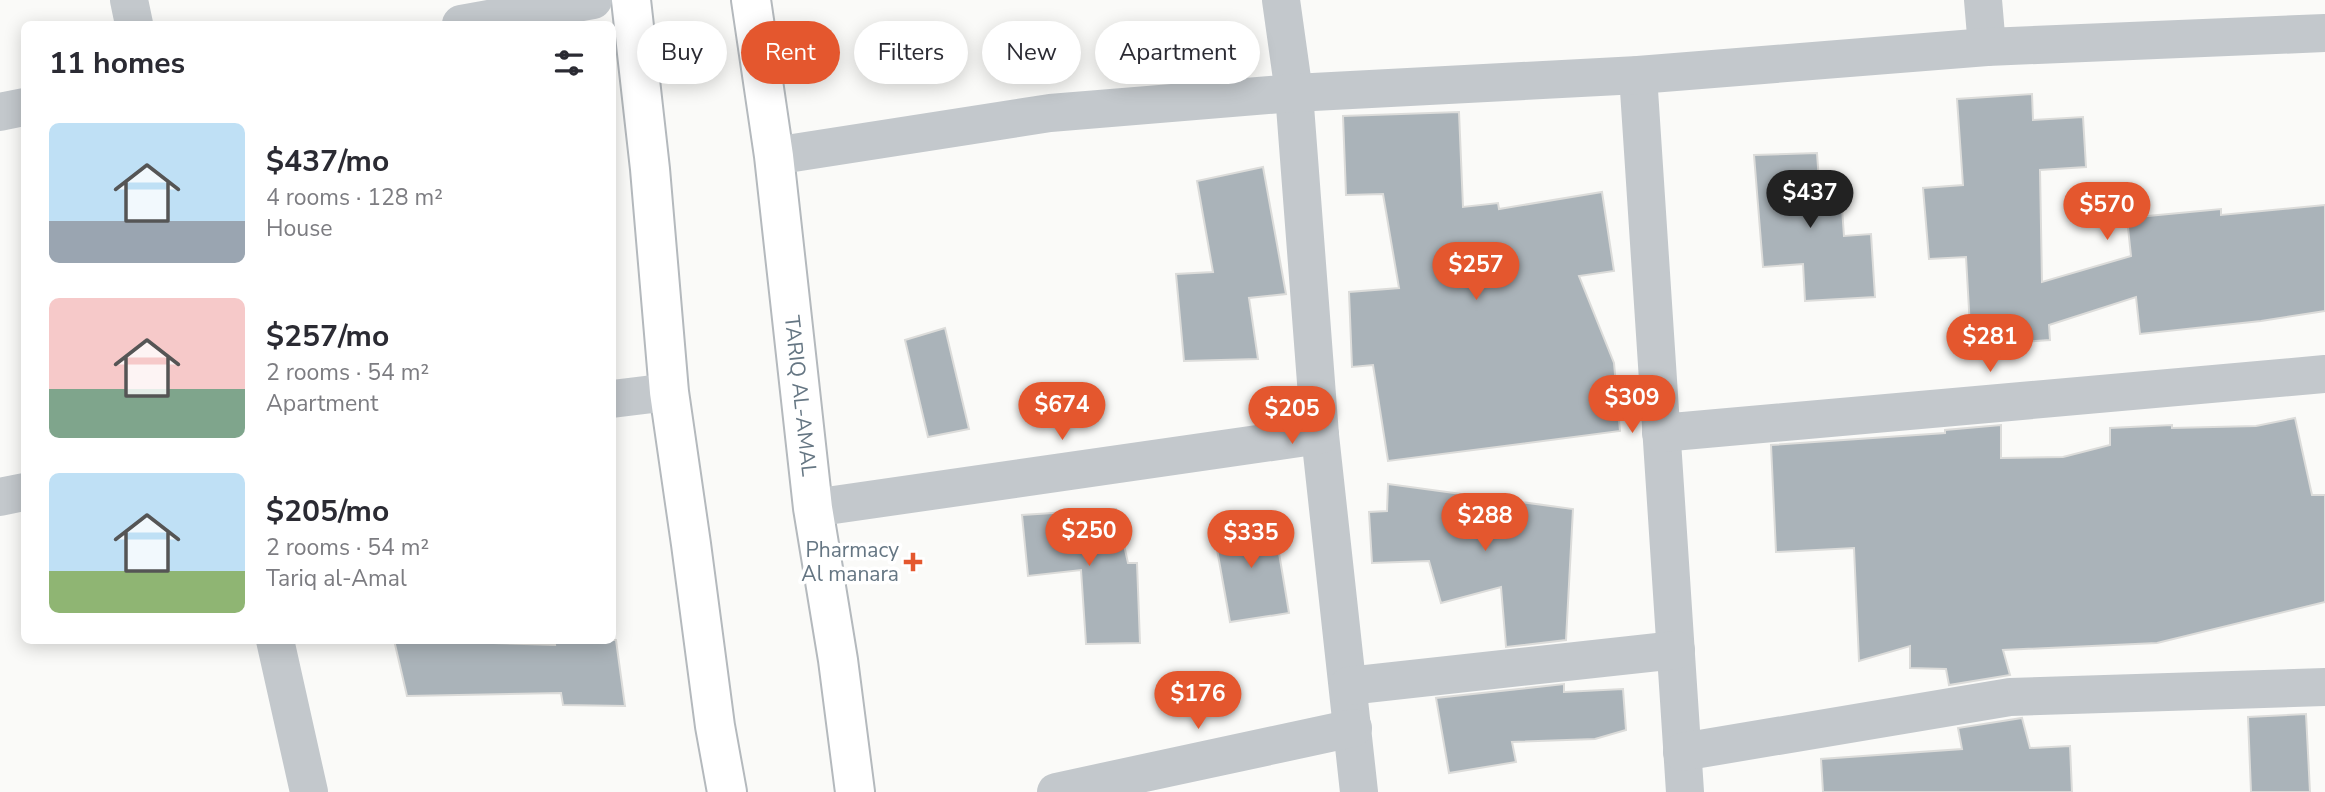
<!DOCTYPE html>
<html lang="en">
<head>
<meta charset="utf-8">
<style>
	body { margin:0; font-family:"Nunito Sans",sans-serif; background:#f2f2f3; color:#2b2b33; height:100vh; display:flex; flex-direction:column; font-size:26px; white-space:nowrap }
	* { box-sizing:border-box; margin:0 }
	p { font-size:23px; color:#7c7c81 }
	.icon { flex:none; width:38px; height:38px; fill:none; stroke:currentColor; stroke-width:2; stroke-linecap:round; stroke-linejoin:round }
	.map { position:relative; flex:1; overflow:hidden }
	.details { position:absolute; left:21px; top:21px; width:595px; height:623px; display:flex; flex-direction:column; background:#fff; border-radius:10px; box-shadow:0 4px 18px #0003 }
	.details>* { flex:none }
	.guide { position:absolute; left:637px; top:21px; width:665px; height:63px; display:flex; gap:14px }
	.price { position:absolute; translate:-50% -60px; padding:0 16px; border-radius:24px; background:#e4572e; color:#fff; font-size:23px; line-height:46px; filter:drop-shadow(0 2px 4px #0008) }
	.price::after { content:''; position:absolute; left:50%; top:42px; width:21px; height:16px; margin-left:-10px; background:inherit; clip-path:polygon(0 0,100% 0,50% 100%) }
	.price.selected { background:#222; color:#fff }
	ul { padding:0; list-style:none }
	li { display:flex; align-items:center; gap:21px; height:175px; padding:0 28px }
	li span { display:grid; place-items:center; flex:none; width:196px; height:140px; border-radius:10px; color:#555 }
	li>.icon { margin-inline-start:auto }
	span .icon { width:84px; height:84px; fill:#fffc; stroke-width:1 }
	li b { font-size:30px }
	h2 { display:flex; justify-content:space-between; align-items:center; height:84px; padding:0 28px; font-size:30px }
	.chip { padding:0 24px; border-radius:32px; background:#fff; box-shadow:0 4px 18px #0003; font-size:24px; line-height:63px }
	.chip.selected { background:#e4572e; color:#fff }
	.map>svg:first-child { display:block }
	.building { fill:#aab3b9; stroke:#dcdcda; stroke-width:2 }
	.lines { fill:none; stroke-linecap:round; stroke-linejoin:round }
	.trunk-casing { stroke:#b4b9bd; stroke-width:42 }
	.minor { stroke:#c3c8cc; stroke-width:38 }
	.trunk { stroke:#fff; stroke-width:38 }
	.poi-dot { fill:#e4572e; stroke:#fff; stroke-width:2.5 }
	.labels { text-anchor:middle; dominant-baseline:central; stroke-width:7; stroke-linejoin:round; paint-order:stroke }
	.street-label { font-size:21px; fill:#657683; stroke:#fff }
	.poi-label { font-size:21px; fill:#657683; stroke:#fff; text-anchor:end }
</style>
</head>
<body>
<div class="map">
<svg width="2325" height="792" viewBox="0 0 2325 792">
	<rect width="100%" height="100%" fill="#fafaf8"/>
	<g class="building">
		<path d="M 2032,94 L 2033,120 L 2083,117 L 2086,167 L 2040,170 L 2042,282 L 2131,256 L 2127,218 L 2221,209 L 2221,215 L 2325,205 L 2325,311 L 2261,321 L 2140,334 L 2136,297 L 2049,325 L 2050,340 L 1971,345 L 1966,257 L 1929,259 L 1923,188 L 1963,185 L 1957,99 Z"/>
		<path d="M 1459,112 L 1463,207 L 1498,203 L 1499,209 L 1602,192 L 1614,271 L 1579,276 L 1614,363 L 1620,431 L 1388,461 L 1373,365 L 1352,367 L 1349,292 L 1399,288 L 1383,194 L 1346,195 L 1343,116 Z"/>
		<path d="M 1817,153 L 1820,195 L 1841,194 L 1844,236 L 1871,234 L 1875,297 L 1805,301 L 1803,264 L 1763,267 L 1754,155 Z"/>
		<path d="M 1263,167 L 1286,294 L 1249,298 L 1258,359 L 1184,361 L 1176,274 L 1213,272 L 1197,181 Z"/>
		<path d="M 945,328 L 969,429 L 928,437 L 905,340 Z"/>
		<path d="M 2295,418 L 2312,495 L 2325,495 L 2325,602 L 2157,643 L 2003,650 L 2010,675 L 1949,685 L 1946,669 L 1910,668 L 1910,646 L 1859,661 L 1854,548 L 1776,552 L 1771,445 L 1945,433 L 1945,430 L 2001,425 L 2001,458 L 2063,457 L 2110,445 L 2110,428 L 2172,425 L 2172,428 L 2256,426 Z"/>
		<path d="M 1388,484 L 1573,509 L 1566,640 L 1506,647 L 1501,587 L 1441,603 L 1429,561 L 1372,563 L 1369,512 L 1387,511 Z"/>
		<path d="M 1116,509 L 1128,563 L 1137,563 L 1140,643 L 1086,644 L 1081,570 L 1028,576 L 1022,515 Z"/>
		<path d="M 1273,517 L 1289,613 L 1230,622 L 1213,527 Z"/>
		<path d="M 394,640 L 555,645 L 554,640 L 616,640 L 625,706 L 563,705 L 561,693 L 407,696 Z"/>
		<path d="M 1564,684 L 1564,692 L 1623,689 L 1626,730 L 1595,739 L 1512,742 L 1516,762 L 1449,773 L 1436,698 Z"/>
		<path d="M 2306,714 L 2310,792 L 2251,792 L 2248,717 Z"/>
		<path d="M 2022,718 L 2030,748 L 2070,746 L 2072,792 L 1823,792 L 1821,759 L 1962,749 L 1958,728 Z"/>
	</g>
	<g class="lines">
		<defs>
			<g id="trunk">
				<path d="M 631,0 L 650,169 L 669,392 L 691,544 L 715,726 L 727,792"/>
				<path id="s1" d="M 751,0 L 774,156 L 813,508 L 838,660 L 855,792"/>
			</g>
		</defs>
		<use href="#trunk" class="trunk-casing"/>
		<g class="minor">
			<path d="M 129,0 L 134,24"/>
			<path d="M 1281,0 L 1294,93 L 1320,435 L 1359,792"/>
			<path d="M 1983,0 L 1987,47"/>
			<path d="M 461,24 L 593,0"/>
			<path d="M 1638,75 L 1685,792"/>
			<path d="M 0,112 L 24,107"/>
			<path d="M 774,156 L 1050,113 L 1294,93 L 1638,75 L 1987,47 L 2325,33"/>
			<path d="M 612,399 L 669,392"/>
			<path d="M 1661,433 L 2325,374"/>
			<path d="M 0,497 L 24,492"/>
			<path d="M 813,508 L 1320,435"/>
			<path d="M 275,640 L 309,792"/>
			<path d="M 1348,686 L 1676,650"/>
			<path d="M 1682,752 L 2010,697 L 2325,687"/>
			<path d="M 1056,792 L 1353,728"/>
		</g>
		<use href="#trunk" class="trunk"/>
	</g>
	<path class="poi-dot" d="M909.5 551.5h7v7h7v7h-7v7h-7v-7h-7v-7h7z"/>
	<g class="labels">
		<g class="street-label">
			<text stroke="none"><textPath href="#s1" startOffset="399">TARIQ AL-AMAL</textPath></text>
		</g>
		<g class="poi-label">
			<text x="899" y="550">Pharmacy<tspan x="899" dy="24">Al manara</tspan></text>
		</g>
	</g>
</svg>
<b class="price selected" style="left:1810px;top:230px">$437</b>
<b class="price" style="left:2107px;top:242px">$570</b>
<b class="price" style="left:1476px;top:302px">$257</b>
<b class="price" style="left:1990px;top:374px">$281</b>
<b class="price" style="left:1632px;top:435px">$309</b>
<b class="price" style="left:1062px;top:442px">$674</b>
<b class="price" style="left:1292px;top:446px">$205</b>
<b class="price" style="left:1485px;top:553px">$288</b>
<b class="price" style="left:1089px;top:568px">$250</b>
<b class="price" style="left:1251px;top:570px">$335</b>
<b class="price" style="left:1198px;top:731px">$176</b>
<div class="guide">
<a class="chip">Buy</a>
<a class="chip selected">Rent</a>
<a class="chip">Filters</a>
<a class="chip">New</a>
<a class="chip">Apartment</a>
</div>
<section class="details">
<h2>11 homes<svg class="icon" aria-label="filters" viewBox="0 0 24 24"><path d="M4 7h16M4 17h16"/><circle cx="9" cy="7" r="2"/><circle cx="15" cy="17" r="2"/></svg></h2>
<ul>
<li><span style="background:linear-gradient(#bfe0f5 70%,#9aa5b1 0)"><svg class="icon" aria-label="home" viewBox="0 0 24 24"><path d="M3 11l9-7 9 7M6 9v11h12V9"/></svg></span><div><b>$437/mo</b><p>4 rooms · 128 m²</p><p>House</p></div></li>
<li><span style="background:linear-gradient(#f6c9c9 65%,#7fa58c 0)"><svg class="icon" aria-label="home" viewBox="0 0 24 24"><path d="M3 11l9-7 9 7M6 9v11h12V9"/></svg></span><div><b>$257/mo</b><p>2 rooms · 54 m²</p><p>Apartment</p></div></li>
<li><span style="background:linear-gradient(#bfe0f5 70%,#8fb573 0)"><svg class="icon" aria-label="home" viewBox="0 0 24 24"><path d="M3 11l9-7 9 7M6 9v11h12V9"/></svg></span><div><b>$205/mo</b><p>2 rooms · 54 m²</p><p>Tariq al-Amal</p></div></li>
</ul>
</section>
</div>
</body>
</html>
